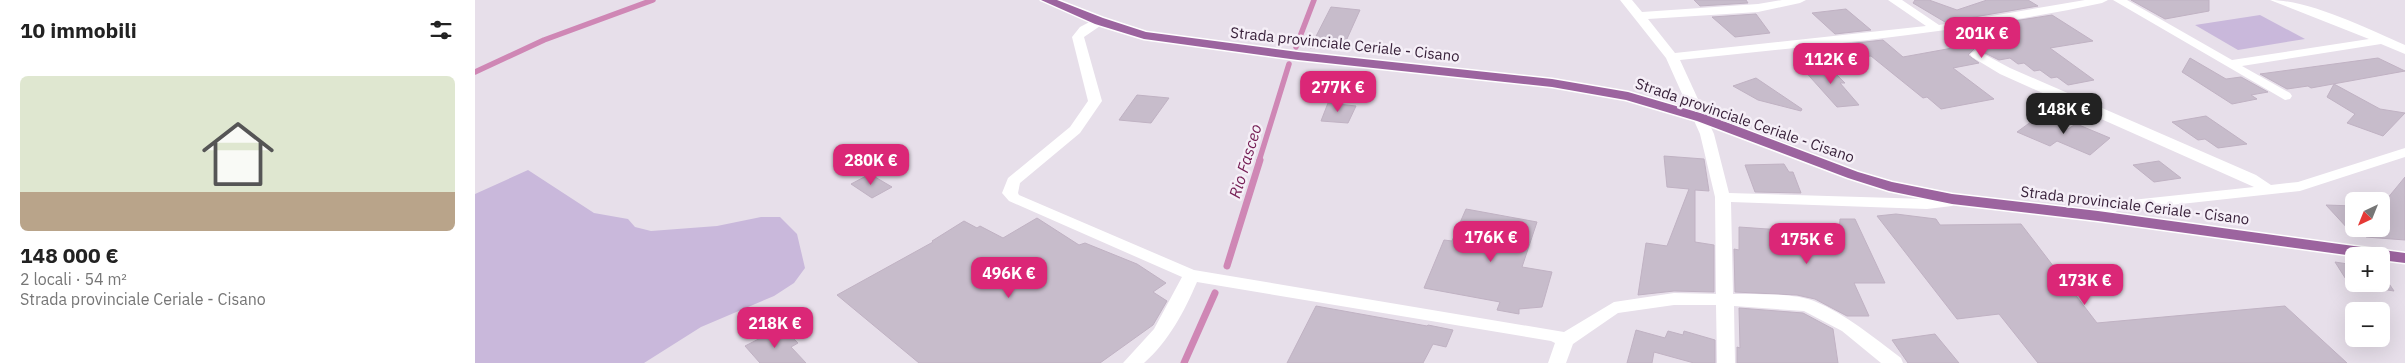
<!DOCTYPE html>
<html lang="it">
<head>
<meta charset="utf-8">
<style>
	body { margin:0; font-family:"IBM Plex Sans",sans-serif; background:#f2f2f2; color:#222; height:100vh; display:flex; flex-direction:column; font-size:19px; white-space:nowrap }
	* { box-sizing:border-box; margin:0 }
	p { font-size:16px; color:#767676 }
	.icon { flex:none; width:28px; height:28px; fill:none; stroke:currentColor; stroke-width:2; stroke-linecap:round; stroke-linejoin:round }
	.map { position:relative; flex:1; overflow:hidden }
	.sheet { display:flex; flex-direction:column; background:#fff; width:475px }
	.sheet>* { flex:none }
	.needle { width:32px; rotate:223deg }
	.fabs { position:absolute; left:1870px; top:192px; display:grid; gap:10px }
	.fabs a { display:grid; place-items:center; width:45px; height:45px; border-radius:8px; background:#fff; box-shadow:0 5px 20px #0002; font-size:25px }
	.price { position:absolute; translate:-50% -42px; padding:0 11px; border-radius:10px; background:#db2777; color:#fff; font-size:16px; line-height:32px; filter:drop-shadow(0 1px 2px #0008) }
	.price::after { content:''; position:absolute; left:50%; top:30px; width:15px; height:11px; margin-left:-8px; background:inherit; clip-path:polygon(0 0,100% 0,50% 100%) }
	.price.current { background:#222; color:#fff }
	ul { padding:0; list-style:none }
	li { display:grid; align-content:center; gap:10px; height:265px; padding:0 20px }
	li+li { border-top:1px solid #e0e0e0 }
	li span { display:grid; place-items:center; height:155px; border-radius:8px; color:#555 }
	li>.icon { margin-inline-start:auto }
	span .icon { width:90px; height:90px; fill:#fffc; stroke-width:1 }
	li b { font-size:21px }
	h2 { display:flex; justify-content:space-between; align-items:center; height:60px; padding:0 20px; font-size:21px }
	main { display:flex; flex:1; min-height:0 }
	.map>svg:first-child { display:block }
	.green { fill:#c9b8db }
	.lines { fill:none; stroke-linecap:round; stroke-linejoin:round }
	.stream-far1 { stroke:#cf87b5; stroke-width:5.5 }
	.stream { stroke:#cf87b5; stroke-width:7 }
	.building { fill:#c7bccb; stroke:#c0b2c3 }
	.major-casing { stroke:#fff; stroke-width:3 }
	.minor { fill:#fff; fill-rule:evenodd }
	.major { fill:#9c649f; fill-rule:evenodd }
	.labels { text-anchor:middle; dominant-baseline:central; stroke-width:5; stroke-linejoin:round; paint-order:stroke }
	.street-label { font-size:15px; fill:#38213a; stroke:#f5eff7 }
	.water-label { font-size:16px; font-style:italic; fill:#741c53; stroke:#f5eff7 }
</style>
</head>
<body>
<main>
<section class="sheet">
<h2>10 immobili<svg class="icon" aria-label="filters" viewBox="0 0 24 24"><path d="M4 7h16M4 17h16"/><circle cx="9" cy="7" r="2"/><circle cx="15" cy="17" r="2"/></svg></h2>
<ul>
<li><span style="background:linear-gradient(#dfe7d0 75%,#b9a48a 0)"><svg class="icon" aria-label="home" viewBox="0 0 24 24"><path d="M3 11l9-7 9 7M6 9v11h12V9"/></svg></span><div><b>148 000 €</b><p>2 locali · 54 m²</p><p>Strada provinciale Ceriale - Cisano</p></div></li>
</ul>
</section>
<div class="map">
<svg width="1930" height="363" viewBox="0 0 1930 363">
	<rect width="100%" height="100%" fill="#e7dfea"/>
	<g class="green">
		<path d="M 1785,15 L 1830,39 L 1763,50 L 1720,25 Z"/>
		<path d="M 53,170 L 119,213 L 153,219 L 160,227 L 176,231 L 242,226 L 286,217 L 305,217 L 322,234 L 330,268 L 319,283 L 299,296 L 226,327 L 169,363 L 0,363 L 0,194 Z"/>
	</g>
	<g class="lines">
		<g class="stream-far1">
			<path d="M 821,47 L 839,0"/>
			<path d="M 0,72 L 69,40 L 178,0"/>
			<path d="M 784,161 L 814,64"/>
		</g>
		<g class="stream">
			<path d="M 752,266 L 785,160"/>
			<path d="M 709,363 L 740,293"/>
		</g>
	</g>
	<g class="building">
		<path d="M 1219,0 L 1271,0 L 1273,3 L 1225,6 Z"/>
		<path d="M 1440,0 L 1454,0 L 1482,10 L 1512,0 L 1553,0 L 1563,6 L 1470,22 L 1438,3 Z"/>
		<path d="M 1656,0 L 1734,0 L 1734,11 L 1690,19 Z"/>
		<path d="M 856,7 L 885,10 L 867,50 L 835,48 Z"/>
		<path d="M 1371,9 L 1396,30 L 1360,34 L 1337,13 Z"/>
		<path d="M 1281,14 L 1295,33 L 1260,37 L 1237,17 Z"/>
		<path d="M 1577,15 L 1618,41 L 1575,48 L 1619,80 L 1593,85 L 1582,77 L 1576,78 L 1565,70 L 1559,71 L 1549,63 L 1543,64 L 1535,58 L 1524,60 L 1500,48 L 1493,55 L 1504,63 L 1478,68 L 1519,99 L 1466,109 L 1452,97 L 1448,98 L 1396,56 L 1386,57 L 1372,44 L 1408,40 L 1428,57 L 1505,43 L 1483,30 Z"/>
		<path d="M 1715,58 L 1751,79 L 1766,77 L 1793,92 L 1776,95 L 1782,99 L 1757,104 L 1707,72 Z"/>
		<path d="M 1903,58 L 1930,71 L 1836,88 L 1833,86 L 1812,89 L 1785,74 Z"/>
		<path d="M 1352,65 L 1370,83 L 1365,83 L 1384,105 L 1362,107 L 1327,68 Z"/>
		<path d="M 1281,78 L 1327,109 L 1326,111 L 1283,100 L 1258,86 Z"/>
		<path d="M 1859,84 L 1905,109 L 1930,113 L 1908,136 L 1872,123 L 1880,114 L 1852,97 Z"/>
		<path d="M 662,95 L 694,98 L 676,123 L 644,120 Z"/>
		<path d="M 853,103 L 881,106 L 873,123 L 846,121 Z"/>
		<path d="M 1564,116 L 1593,129 L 1599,125 L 1604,125 L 1635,138 L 1615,155 L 1582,141 L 1575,146 L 1542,132 Z"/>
		<path d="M 1731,116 L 1772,144 L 1743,148 L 1730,139 L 1723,140 L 1697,122 Z"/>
		<path d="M 1189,156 L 1229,159 L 1234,191 L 1220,190 L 1220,242 L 1239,245 L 1239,292 L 1199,291 L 1163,295 L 1171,243 L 1192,246 L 1214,189 L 1192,187 Z"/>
		<path d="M 1684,161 L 1706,178 L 1679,182 L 1658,165 Z"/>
		<path d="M 1309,164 L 1314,172 L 1318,172 L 1326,193 L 1280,192 L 1270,165 Z"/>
		<path d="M 395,174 L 417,187 L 397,198 L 376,184 Z"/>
		<path d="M 1930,177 L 1930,240 L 1891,237 L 1886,232 L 1875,231 L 1851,205 L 1879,206 L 1879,229 L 1906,229 L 1906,208 L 1913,208 L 1907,205 Z"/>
		<path d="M 991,209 L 1062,222 L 1047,267 L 1077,272 L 1067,307 L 1044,309 L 1044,314 L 1022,310 L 1025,302 L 949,288 L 969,240 L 977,241 Z"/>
		<path d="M 1421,214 L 1461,219 L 1465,225 L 1546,224 L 1622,323 L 1810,306 L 1872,363 L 1563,363 L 1524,314 L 1482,319 L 1402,216 Z"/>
		<path d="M 562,218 L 604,245 L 610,243 L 662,264 L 691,283 L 678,292 L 692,301 L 678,325 L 625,363 L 444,363 L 362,295 L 458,242 L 457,241 L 489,221 L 502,228 L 505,226 L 528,238 Z"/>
		<path d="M 1365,219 L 1380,219 L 1410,283 L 1379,283 L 1394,316 L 1372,316 L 1340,299 L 1322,295 L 1260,292 L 1259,249 L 1264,250 L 1264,227 L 1364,234 Z"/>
		<path d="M 1860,262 L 1879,265 L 1879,284 L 1906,284 L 1906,272 L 1919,291 L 1874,284 Z"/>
		<path d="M 841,306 L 952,326 L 953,325 L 978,330 L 971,347 L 958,344 L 948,363 L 812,363 Z"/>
		<path d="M 1264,308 L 1328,313 L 1358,329 L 1363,363 L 1262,363 L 1262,347 L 1265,348 Z"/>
		<path d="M 307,327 L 323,343 L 316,347 L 331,363 L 285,363 L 270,346 Z"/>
		<path d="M 1161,330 L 1190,338 L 1193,331 L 1208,335 L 1209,331 L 1240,340 L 1240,363 L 1219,363 L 1179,352 L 1177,363 L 1152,363 Z"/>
		<path d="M 1460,334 L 1484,363 L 1433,363 L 1417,340 Z"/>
	</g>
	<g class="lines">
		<defs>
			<path id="major" d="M 566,0 L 582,0 L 628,18 L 671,32 L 823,52 L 1077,79 L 1153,92 L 1232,115 L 1383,172 L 1417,182 L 1477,194 L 1623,211 L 1930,253 L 1930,263 L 1906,260 L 1906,256 L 1879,256 L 1623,221 L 1477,204 L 1414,191 L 1373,178 L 1222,121 L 1151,100 L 1077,87 L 823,60 L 669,39 L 620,24 Z"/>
		</defs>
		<use href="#major" class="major-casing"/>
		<g class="minor">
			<path d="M 1145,0 L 1157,0 L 1167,12 L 1283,4 L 1307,0 L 1331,0 L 1325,3 L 1283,12 L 1173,19 L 1200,53 L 1451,26 L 1413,0 L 1427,0 L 1464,25 L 1610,0 L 1633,0 L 1627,3 C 1487,33 1346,45 1205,60 L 1239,134 L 1254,193 L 1452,199 C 1462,199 1473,193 1482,196 L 1485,199 L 1477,206 L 1452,209 L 1256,202 L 1258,294 C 1279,294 1321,293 1339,301 C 1371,314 1398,337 1426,358 L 1428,363 L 1406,363 L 1367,331 L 1329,311 L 1259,306 L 1260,363 L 1242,363 L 1241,305 L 1199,305 L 1143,313 L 1098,344 L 1091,363 L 1073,363 L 1080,343 L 1076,341 L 722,282 C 709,312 694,341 669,363 L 648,363 L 679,329 L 707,277 L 534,201 L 527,193 L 533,178 L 595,127 L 613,101 L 597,37 L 605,27 L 624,17 L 628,18 L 630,21 L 628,24 L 609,37 L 627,101 L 605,133 L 545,183 L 543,193 L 544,195 L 719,270 L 1089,332 L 1139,302 L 1199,293 L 1241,294 L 1240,197 L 1225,134 L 1191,58 Z"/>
			<path d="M 1638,0 L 1652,0 L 1757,60 L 1894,39 L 1795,0 C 1835,0 1893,29 1930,45 L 1930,54 L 1906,44 L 1767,66 L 1815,93 L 1817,96 L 1815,99 L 1810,100 Z"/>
			<path d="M 1501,50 L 1535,68 L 1781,175 L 1796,185 L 1823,182 L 1930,148 L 1930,157 L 1825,191 L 1642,211 L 1623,221 L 1617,219 L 1615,216 L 1617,213 L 1638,202 L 1779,187 L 1525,74 L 1497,57 L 1495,54 Z"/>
		</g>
		<use href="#major" class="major"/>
	</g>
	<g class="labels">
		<g class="street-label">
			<text transform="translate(870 44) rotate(6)">Strada provinciale Ceriale - Cisano</text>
			<text transform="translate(1270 120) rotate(19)">Strada provinciale Ceriale - Cisano</text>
			<text transform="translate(1660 205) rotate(7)">Strada provinciale Ceriale - Cisano</text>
		</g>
		<g class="water-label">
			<text transform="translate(770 161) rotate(-73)">Rio Fasceo</text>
		</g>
	</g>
</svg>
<div class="fabs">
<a><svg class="needle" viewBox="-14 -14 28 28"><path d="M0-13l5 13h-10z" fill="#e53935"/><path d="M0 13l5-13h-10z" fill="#767676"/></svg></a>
<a>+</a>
<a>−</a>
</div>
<b class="price" style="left:1507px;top:59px">201K €</b>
<b class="price" style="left:1356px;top:85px">112K €</b>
<b class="price" style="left:863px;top:113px">277K €</b>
<b class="price current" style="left:1589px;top:135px">148K €</b>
<b class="price" style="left:396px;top:186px">280K €</b>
<b class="price" style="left:1016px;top:263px">176K €</b>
<b class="price" style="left:1332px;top:265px">175K €</b>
<b class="price" style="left:534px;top:299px">496K €</b>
<b class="price" style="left:1610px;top:306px">173K €</b>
<b class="price" style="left:300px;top:349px">218K €</b>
</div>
</main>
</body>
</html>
